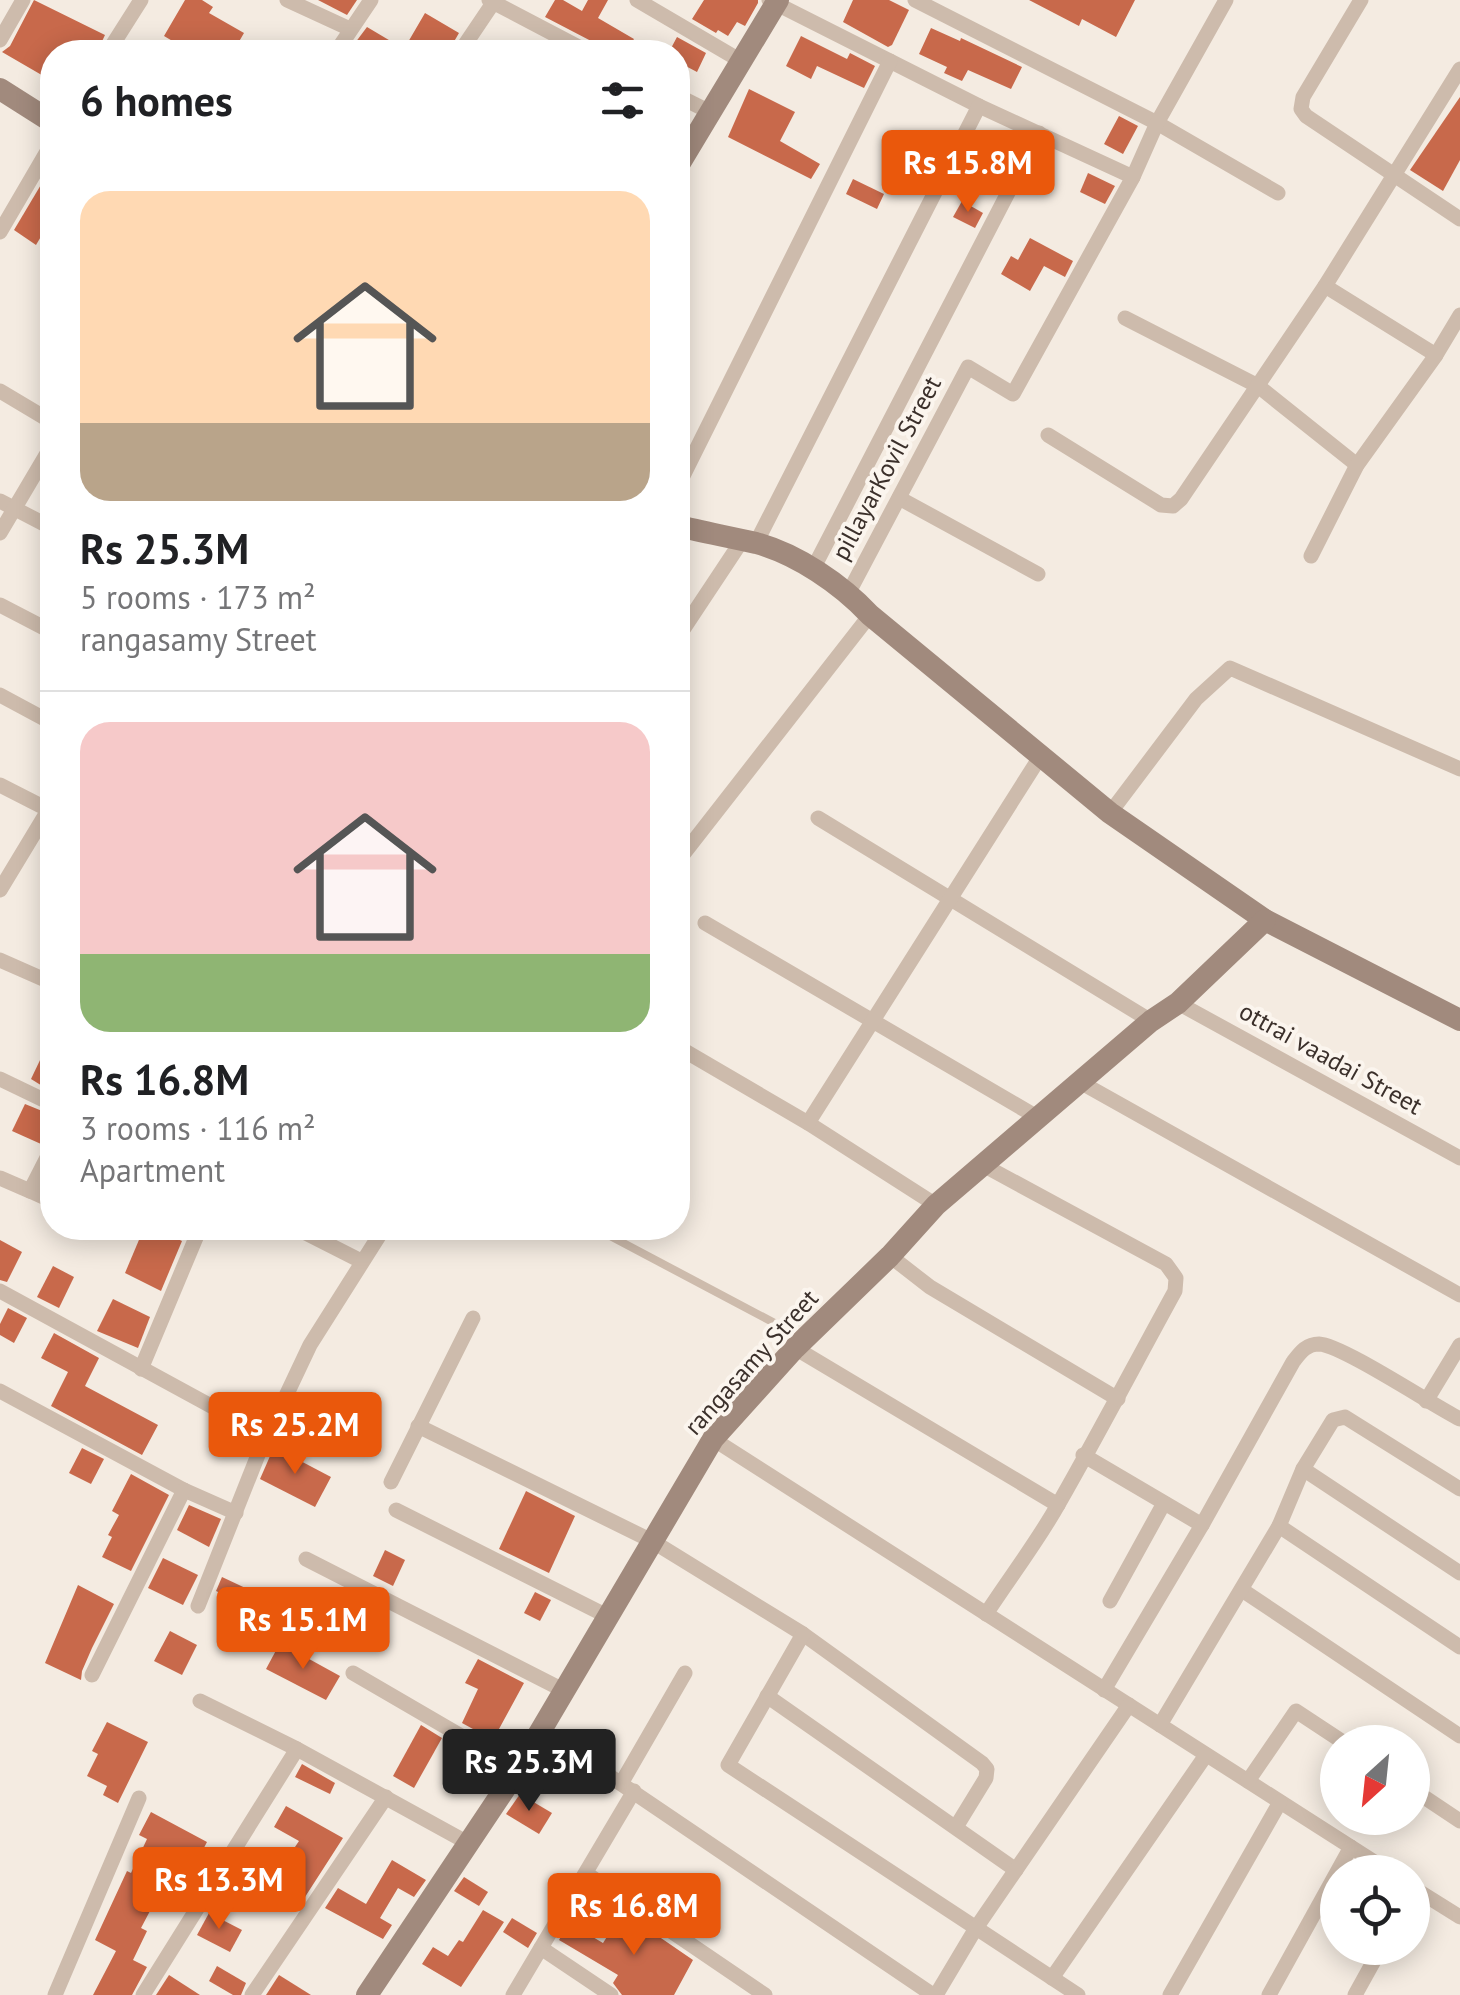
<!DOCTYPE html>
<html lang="en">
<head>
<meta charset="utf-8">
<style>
	body { margin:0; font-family:"PT Sans",sans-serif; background:#f2f2f2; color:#202124; height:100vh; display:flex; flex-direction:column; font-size:38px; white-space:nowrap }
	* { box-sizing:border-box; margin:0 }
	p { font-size:32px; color:#757577 }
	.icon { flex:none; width:55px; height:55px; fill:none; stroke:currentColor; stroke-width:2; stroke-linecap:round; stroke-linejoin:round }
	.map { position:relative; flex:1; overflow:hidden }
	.panel { position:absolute; left:40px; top:40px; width:650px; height:1200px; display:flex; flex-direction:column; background:#fff; border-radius:40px; box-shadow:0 5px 25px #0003 }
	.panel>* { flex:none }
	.needle { width:65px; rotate:207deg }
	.buttons { position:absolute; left:1320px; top:1725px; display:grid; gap:20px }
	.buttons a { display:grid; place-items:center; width:110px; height:110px; border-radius:50%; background:#fff; box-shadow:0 5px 25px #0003; font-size:50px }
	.price { position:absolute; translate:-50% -85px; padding:0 22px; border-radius:10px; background:#ea580c; color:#fff; font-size:32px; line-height:65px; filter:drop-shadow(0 2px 5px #0008) }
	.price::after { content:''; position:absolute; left:50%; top:60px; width:30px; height:22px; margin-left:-15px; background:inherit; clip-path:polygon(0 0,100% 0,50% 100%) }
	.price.current { background:#222; color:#fff }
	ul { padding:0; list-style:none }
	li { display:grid; align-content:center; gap:20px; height:530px; padding:0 40px }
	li+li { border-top:2px solid #e0e0e0 }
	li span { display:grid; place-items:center; height:310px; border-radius:30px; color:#555 }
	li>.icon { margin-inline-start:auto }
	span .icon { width:180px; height:180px; fill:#fffc; stroke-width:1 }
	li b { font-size:42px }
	h2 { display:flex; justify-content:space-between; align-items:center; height:120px; padding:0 40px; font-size:42px }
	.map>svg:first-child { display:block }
	.building { fill:#c8694b }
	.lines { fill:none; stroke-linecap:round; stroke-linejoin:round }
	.lane { stroke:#cdbbac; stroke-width:8 }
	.street { stroke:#cdbbac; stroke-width:15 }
	.secondary { stroke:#a18a7d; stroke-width:22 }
	.labels { text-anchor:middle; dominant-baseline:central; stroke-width:8; stroke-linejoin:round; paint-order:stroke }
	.street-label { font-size:25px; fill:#3b302b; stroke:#fbf5ee }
</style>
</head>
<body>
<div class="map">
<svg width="1460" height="1995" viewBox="0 0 1460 1995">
	<rect width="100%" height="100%" fill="#f4ebe1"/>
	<g class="building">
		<path d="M 34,0 L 105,35 L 97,52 L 52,52 L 52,81 L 2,52 L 10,46 Z"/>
		<path d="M 185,0 L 202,0 L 213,7 L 209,13 L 244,33 L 233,52 L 191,52 L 164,36 Z"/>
		<path d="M 318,0 L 357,0 L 347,15 Z"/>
		<path d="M 555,0 L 563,0 L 582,11 L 588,0 L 608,0 L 598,18 L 634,39 L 626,52 L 600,52 L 593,42 L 545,17 Z"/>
		<path d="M 704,0 L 758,0 L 758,3 L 745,26 L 737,22 L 728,36 L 718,30 L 716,33 L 692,19 Z"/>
		<path d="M 853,0 L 889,0 L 909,10 L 892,45 L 888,47 L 843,22 Z"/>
		<path d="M 1029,0 L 1135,0 L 1116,37 L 1082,19 L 1079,26 Z"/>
		<path d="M 425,13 L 459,33 L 448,52 L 371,52 L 355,43 L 367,27 L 404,49 Z"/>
		<path d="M 931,28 L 960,41 L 961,38 L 1022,67 L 1011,89 L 968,70 L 962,81 L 944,73 L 947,67 L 919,54 Z"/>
		<path d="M 801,36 L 847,59 L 850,53 L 875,66 L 864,88 L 817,66 L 811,79 L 786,66 Z"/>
		<path d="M 677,37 L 706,53 L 697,72 L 678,62 L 678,52 L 669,52 Z"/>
		<path d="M 749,89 L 795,112 L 780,141 L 820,164 L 811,179 L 728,137 Z"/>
		<path d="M 1460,97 L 1460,160 L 1443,191 L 1410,170 Z"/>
		<path d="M 1119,116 L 1138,126 L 1123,154 L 1104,144 Z"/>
		<path d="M 963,162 L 986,174 L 978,191 L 954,179 Z"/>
		<path d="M 1088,173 L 1115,186 L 1105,204 L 1080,192 Z"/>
		<path d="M 853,179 L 884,194 L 877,209 L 846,194 Z"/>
		<path d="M 42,183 L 52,190 L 52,218 L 36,245 L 14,230 Z"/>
		<path d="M 962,201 L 983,213 L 975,228 L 953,217 Z"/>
		<path d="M 1030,238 L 1073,261 L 1065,277 L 1044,266 L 1030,291 L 1001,274 L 1011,256 L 1018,260 Z"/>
		<path d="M 52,1035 L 52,1092 L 31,1079 Z"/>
		<path d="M 25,1104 L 52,1115 L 52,1137 L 41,1144 L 12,1131 Z"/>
		<path d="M 144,1228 L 154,1228 L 182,1241 L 161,1291 L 125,1273 Z"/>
		<path d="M 0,1240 L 22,1252 L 7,1282 L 0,1280 Z"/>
		<path d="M 53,1266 L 74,1277 L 59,1308 L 37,1297 Z"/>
		<path d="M 113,1299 L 150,1317 L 138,1348 L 97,1331 Z"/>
		<path d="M 8,1308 L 27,1318 L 14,1343 L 0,1335 L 0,1324 Z"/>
		<path d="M 54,1333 L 99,1358 L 85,1386 L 158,1425 L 142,1455 L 51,1406 L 68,1372 L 41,1358 Z"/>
		<path d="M 274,1447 L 331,1477 L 315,1507 L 260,1479 Z"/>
		<path d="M 82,1448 L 104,1459 L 91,1484 L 69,1473 Z"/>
		<path d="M 131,1474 L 169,1495 L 131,1571 L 102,1557 L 112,1537 L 108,1535 L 119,1515 L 112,1511 Z"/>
		<path d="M 526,1491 L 575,1516 L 549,1573 L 499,1549 Z"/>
		<path d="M 189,1505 L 221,1519 L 209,1547 L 177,1530 Z"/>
		<path d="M 385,1550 L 405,1560 L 393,1586 L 373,1576 Z"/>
		<path d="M 163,1558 L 198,1575 L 183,1605 L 148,1588 Z"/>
		<path d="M 222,1577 L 277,1603 L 281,1594 L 301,1604 L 286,1637 L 266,1627 L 270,1617 L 216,1591 Z"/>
		<path d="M 78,1585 L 114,1604 L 92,1648 L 82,1671 L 81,1680 L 45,1663 Z"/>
		<path d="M 535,1592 L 551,1600 L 540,1621 L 524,1613 Z"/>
		<path d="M 170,1631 L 197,1645 L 182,1675 L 154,1661 Z"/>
		<path d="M 280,1643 L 340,1676 L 326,1700 L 266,1669 Z"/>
		<path d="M 478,1659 L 524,1683 L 493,1740 L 462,1723 L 478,1689 L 465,1683 Z"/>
		<path d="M 107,1722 L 148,1742 L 118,1803 L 103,1795 L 107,1786 L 87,1776 L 98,1754 L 92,1751 Z"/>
		<path d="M 421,1725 L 442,1738 L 414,1788 L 393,1776 Z"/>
		<path d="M 302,1764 L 335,1783 L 330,1794 L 295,1777 Z"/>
		<path d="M 520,1794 L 552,1813 L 539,1834 L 506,1814 Z"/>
		<path d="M 286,1806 L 343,1838 L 305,1897 L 301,1895 L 299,1900 L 270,1884 L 299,1841 L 274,1827 Z"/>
		<path d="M 151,1812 L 207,1842 L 195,1865 L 179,1856 L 141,1928 L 147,1931 L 133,1960 L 147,1967 L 132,1995 L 93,1995 L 116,1951 L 95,1940 L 127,1871 L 131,1873 L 147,1839 L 139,1835 Z"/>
		<path d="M 392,1860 L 426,1880 L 414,1897 L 398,1888 L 380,1918 L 392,1925 L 383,1939 L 325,1908 L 338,1888 L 366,1904 Z"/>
		<path d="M 464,1877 L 488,1892 L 479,1906 L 454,1891 Z"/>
		<path d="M 483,1910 L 504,1922 L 461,1987 L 422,1964 L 433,1947 L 448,1956 L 459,1940 L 463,1942 Z"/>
		<path d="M 623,1912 L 693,1960 L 674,1995 L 622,1995 L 613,1983 L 618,1975 L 559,1940 L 569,1923 L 603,1943 Z"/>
		<path d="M 209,1913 L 242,1930 L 230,1952 L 197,1935 Z"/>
		<path d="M 512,1918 L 537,1933 L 528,1948 L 503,1932 Z"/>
		<path d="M 217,1966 L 246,1983 L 241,1995 L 233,1995 L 209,1981 Z"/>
		<path d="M 169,1975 L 200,1995 L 156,1995 Z"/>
		<path d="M 279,1975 L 311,1995 L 266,1995 Z"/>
	</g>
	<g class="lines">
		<path class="lane" d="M 595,1228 L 801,1337"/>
		<g class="street">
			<path d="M 287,0 L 350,29"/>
			<path d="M 489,0 L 588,52"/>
			<path d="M 637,0 L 741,61"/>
			<path d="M 769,0 L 979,106 L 1133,177"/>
			<path d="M 915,0 L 1157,123 L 1278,193"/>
			<path d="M 1361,0 L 1303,97 L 1301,109 L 1306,116 L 1460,219"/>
			<path d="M 0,40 L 23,0"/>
			<path d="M 108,52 L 141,0"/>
			<path d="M 336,52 L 371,0"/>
			<path d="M 460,52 L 493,3"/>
			<path d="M 678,96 L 710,112"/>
			<path d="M 0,232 L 52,143"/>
			<path d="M 1325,286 L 1436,355"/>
			<path d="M 1125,318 L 1258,386 L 1357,465"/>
			<path d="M 0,391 L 52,422"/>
			<path d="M 1048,435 L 1161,505 L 1173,506 L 1181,499 L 1325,286 L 1460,69"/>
			<path d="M 678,486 L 890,61"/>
			<path d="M 899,498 L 1038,574"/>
			<path d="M 0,501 L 52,528"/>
			<path d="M 0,533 L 52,445"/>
			<path d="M 756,543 L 979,106"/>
			<path d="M 1311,556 L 1357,465 L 1436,355 L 1460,315"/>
			<path d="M 813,569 L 1039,133"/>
			<path d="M 849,592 L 968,367 L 1013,394 L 1133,177 L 1157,123 L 1226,0"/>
			<path d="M 0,605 L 52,632"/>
			<path d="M 678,637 L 741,542"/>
			<path d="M 0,695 L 52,723"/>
			<path d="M 0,785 L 49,810"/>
			<path d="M 1110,813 L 1196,699 L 1230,668 L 1460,769"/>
			<path d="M 818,818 L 1151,1021"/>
			<path d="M 678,861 L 870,615"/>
			<path d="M 0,890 L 52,804"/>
			<path d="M 705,923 L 1037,1117"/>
			<path d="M 0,960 L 52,983"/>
			<path d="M 1178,1003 L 1460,1158"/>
			<path d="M 678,1047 L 808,1123 L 936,1205"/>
			<path d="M 0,1079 L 52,1104"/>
			<path d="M 1080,1082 L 1460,1295"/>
			<path d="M 808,1123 L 1040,757"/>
			<path d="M 983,1165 L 1166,1264 L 1176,1278 L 1175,1291 C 1136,1362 1099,1433 1059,1503 C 1038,1541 1010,1577 986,1614"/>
			<path d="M 0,1178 L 30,1191 L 52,1148"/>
			<path d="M 30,1191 L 52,1201"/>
			<path d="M 296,1228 L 361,1261"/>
			<path d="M 890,1256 L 930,1287 L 1118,1399"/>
			<path d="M 0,1291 L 266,1436"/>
			<path d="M 795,1348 L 1058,1505"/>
			<path d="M 141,1369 L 200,1228"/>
			<path d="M 0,1391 L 184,1490 L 236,1513"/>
			<path d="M 1426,1401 L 1460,1345"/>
			<path d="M 418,1426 L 652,1541 L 803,1634 L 982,1763 L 987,1769 L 986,1778 L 956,1827"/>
			<path d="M 713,1439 L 1390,1872"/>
			<path d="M 1083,1455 L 1202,1525"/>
			<path d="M 1303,1469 L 1460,1573"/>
			<path d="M 391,1482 L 473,1318"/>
			<path d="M 396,1510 L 607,1616"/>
			<path d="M 1279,1526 L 1460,1647"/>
			<path d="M 306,1559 L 563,1690"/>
			<path d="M 1242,1590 L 1460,1736"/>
			<path d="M 1110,1601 L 1164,1503"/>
			<path d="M 198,1606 L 258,1455 L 310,1345 L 384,1228"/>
			<path d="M 803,1634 L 728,1765 L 1078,1995"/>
			<path d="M 353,1673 L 518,1769"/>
			<path d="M 92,1675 L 184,1490"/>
			<path d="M 1104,1690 L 1202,1525 L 1293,1362 C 1300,1353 1306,1344 1319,1344 C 1342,1345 1432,1405 1460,1419"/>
			<path d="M 767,1696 L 1016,1870"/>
			<path d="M 200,1701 L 297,1749 L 468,1843"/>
			<path d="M 1160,1725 L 1279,1526 L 1303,1469 L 1333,1420 L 1345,1417 L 1460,1489"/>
			<path d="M 540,1729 L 933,1995"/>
			<path d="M 1248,1781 L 1296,1711 L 1343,1742"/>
			<path d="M 622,1782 L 685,1673"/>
			<path d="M 1412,1789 L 1460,1821"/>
			<path d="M 587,1874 L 765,1995"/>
			<path d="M 1412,1887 L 1460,1917"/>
			<path d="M 541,1948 L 611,1995"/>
			<path d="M 1052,1978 L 1206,1755"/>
			<path d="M 55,1995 L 139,1798"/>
			<path d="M 143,1995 L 297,1749"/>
			<path d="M 252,1995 L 386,1797"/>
			<path d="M 513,1995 L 634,1791"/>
			<path d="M 936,1995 L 976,1928 L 1129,1705"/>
			<path d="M 1170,1995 L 1280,1802"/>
			<path d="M 1269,1995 L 1351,1847"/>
			<path d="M 1355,1995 L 1381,1948"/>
		</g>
		<g class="secondary">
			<path d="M 0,89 L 52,122"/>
			<path d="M 678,166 L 778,0"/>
			<path d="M 678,526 C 703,532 730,537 756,543 C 797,554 841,584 870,615 L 1110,813 L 1265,920 L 1460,1020"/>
			<path d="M 367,1995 L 518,1769 L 713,1439 L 795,1348 L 890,1256 L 936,1205 L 1151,1021 L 1178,1003 L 1265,920"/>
		</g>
	</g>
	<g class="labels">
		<g class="street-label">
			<text transform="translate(886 468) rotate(-62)">pillayarKovil Street</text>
			<text transform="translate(1331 1058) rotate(29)">ottrai vaadai Street</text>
			<text transform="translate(751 1362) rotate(-48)">rangasamy Street</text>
		</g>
	</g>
</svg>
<div class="buttons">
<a><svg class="needle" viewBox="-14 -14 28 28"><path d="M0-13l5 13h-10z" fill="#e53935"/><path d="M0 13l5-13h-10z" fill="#757577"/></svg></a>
<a><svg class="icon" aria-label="locate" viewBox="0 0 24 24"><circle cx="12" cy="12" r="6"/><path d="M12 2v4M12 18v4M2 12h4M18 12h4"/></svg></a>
</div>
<b class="price" style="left:968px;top:215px">Rs 15.8M</b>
<b class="price" style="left:295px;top:1477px">Rs 25.2M</b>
<b class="price" style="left:303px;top:1672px">Rs 15.1M</b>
<b class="price current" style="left:529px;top:1814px">Rs 25.3M</b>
<b class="price" style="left:219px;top:1932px">Rs 13.3M</b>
<b class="price" style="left:634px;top:1958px">Rs 16.8M</b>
<section class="panel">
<h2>6 homes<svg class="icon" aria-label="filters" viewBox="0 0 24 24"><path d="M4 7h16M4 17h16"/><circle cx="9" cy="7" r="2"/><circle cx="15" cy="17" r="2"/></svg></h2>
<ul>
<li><span style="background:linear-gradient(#ffd9b3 75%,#b9a48a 0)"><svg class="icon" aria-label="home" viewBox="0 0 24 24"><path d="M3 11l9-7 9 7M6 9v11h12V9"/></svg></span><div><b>Rs 25.3M</b><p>5 rooms · 173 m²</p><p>rangasamy Street</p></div></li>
<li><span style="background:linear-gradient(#f6c9c9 75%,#8fb573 0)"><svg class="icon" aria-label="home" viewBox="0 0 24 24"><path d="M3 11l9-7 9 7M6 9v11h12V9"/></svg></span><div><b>Rs 16.8M</b><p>3 rooms · 116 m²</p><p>Apartment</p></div></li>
</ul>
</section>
</div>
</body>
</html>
